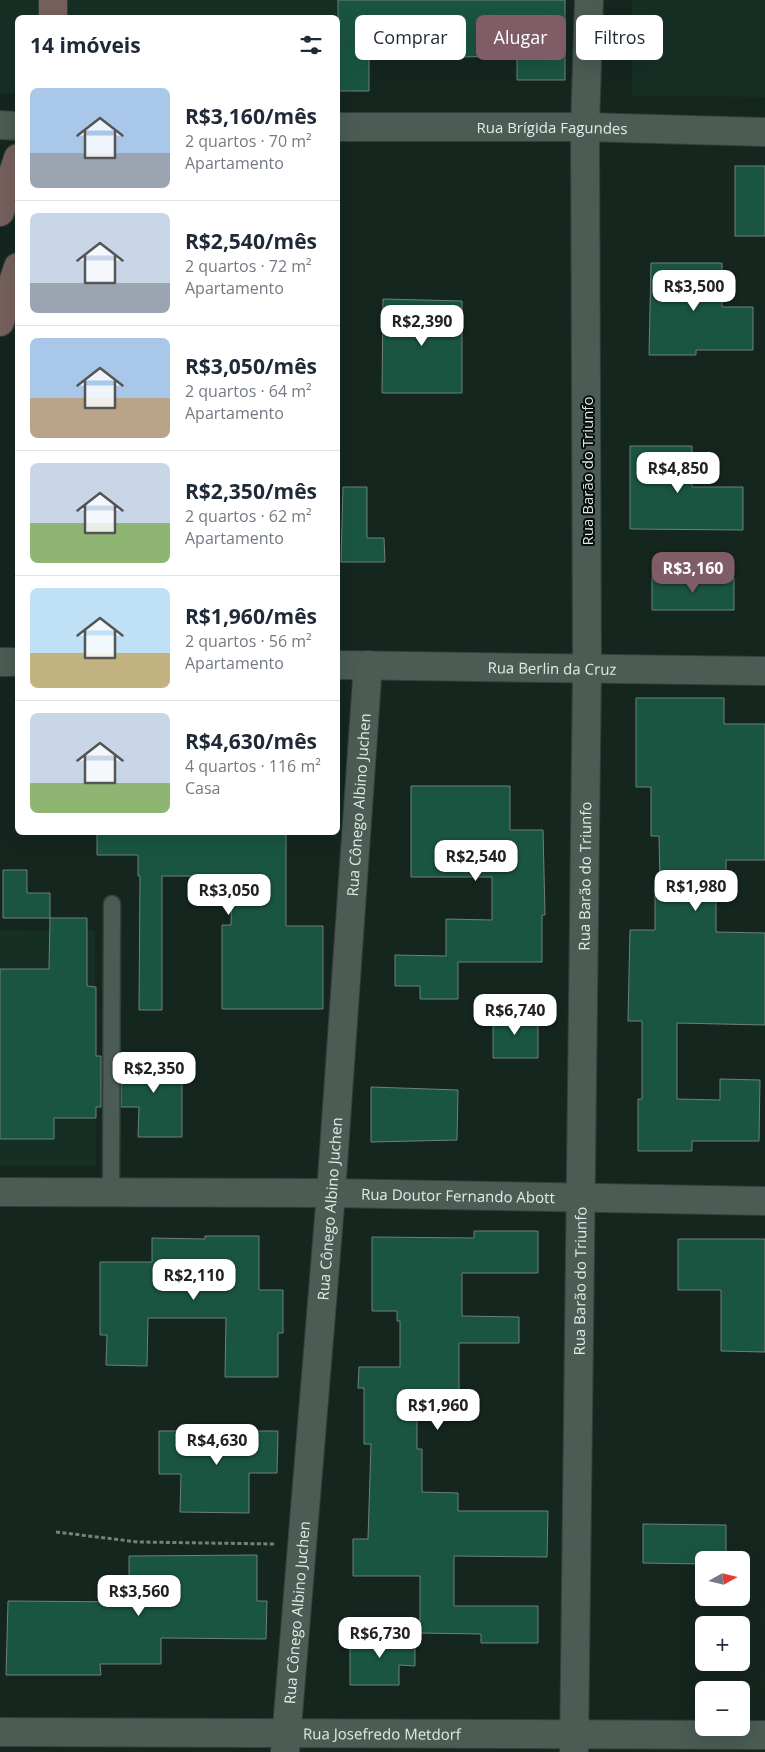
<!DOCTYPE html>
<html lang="pt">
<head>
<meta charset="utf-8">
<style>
	body { margin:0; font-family:"Open Sans",sans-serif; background:#f6f6f7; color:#1f2937; height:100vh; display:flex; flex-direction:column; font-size:19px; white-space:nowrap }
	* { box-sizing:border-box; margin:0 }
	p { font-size:16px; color:#747a83 }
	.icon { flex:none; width:28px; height:28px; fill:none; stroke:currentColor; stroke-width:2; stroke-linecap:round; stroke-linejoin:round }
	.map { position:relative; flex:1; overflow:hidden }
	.sheet { position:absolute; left:15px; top:15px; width:325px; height:820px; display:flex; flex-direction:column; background:#fff; border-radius:8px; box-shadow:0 5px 20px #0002 }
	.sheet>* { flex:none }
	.banner { position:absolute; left:355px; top:15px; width:335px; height:45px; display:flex; gap:10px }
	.needle { width:32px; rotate:82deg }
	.tools { position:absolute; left:695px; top:1551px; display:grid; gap:10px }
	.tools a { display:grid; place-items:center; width:55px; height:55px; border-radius:8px; background:#fff; box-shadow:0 5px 20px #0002; font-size:25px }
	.price { position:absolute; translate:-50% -42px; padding:0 11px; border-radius:10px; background:#fff; color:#222; font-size:16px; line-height:32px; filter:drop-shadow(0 1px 2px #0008) }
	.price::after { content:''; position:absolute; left:50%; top:30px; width:15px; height:11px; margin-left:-8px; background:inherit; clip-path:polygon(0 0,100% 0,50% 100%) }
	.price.current { background:#7f5c66; color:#fff }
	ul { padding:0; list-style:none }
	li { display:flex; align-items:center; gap:15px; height:125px; padding:0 15px }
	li+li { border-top:1px solid #e0e1e3 }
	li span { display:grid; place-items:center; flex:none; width:140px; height:100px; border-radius:8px; color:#555 }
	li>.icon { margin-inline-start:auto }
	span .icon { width:60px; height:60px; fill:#fffc; stroke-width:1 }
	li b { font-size:21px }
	h2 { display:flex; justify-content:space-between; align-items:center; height:60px; padding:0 15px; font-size:21px }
	.pill { padding:0 18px; border-radius:8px; background:#fff; box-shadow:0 5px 20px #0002; font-size:18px; line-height:45px }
	.pill.current { background:#7f5c66; color:#fff }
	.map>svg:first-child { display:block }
	.built { fill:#162f25 }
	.building { fill:#1a5541; stroke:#6d8178 }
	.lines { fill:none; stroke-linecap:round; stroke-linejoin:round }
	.service-casing { stroke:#333f3a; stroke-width:19 }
	.minor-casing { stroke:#333f3a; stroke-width:30 }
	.tertiary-casing { stroke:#333f3a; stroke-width:30 }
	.secondary-casing { stroke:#333f3a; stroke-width:30 }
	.path { stroke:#74827c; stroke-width:3; stroke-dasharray:4 2.5; stroke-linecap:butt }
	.service { stroke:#4a5c54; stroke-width:16 }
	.minor { stroke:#4a5c54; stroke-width:28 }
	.tertiary { stroke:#4a5c54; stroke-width:28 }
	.secondary { stroke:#75605d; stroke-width:28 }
	.labels { text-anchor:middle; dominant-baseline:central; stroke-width:4; stroke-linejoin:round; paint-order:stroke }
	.street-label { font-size:15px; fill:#e0ebe6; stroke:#070d0a }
</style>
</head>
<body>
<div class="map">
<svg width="765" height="1752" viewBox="0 0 765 1752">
	<rect width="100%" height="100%" fill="#15261f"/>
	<g class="built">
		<path d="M 0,0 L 341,0 L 341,95 L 338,95 L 338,18 L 18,18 L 17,93 L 0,93 Z"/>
		<path d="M 632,0 L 765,0 L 765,97 L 632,96 Z"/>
		<path d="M 0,930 L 95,931 L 96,1166 L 0,1166 Z"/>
	</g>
	<g class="building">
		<path d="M 338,0 L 565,0 L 565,80 L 517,80 L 517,56 L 461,57 L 461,41 L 369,41 L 369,91 L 338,91 Z"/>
		<rect x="735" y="166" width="30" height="70"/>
		<path d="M 651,263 L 722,263 L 722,307 L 753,307 L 753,350 L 696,350 L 696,355 L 649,355 Z"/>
		<path d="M 383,299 L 462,301 L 462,393 L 382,393 Z"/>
		<path d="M 630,446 L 692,446 L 692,487 L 743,487 L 743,530 L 630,529 Z"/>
		<path d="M 343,487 L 367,487 L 367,538 L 384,538 L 385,562 L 341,562 Z"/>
		<path d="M 652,577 L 734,578 L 734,610 L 652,610 Z"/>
		<path d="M 636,698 L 724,698 L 724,724 L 765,724 L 765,860 L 726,860 L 726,882 L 716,882 L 716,932 L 765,933 L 765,1025 L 677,1023 L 677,1099 L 720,1100 L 720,1079 L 760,1080 L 759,1141 L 692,1141 L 692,1151 L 638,1151 L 638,1099 L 642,1099 L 642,1021 L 628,1021 L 630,930 L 655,930 L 655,884 L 660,884 L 659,836 L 651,836 L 651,787 L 636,787 Z"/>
		<path d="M 411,786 L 510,786 L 510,830 L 543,830 L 545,915 L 542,915 L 542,962 L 458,962 L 458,999 L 420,999 L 420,986 L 395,986 L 395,955 L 446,956 L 446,919 L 492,920 L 492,877 L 411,877 Z"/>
		<path d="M 97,832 L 286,832 L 286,926 L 323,926 L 323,1009 L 222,1009 L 222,925 L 231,925 L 232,876 L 162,876 L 162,1010 L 139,1010 L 140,876 L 138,876 L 138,855 L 97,855 Z"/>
		<path d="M 3,870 L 27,870 L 27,893 L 50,893 L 50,918 L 3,918 Z"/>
		<path d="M 50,918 L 87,918 L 87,986 L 96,987 L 96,1056 L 101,1056 L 101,1107 L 96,1107 L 96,1118 L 54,1118 L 54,1139 L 0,1139 L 0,969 L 49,969 Z"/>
		<path d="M 493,1014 L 538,1015 L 538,1058 L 493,1058 Z"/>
		<path d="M 121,1057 L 182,1057 L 182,1137 L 138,1137 L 139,1107 L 121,1107 Z"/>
		<path d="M 371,1087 L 458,1090 L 457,1140 L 371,1142 Z"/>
		<path d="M 474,1231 L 538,1231 L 538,1273 L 462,1273 L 462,1316 L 519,1317 L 519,1343 L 459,1343 L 459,1406 L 417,1406 L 417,1449 L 422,1449 L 422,1492 L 458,1493 L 458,1511 L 548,1511 L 547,1557 L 454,1556 L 454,1606 L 538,1606 L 538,1643 L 481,1643 L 481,1634 L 420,1633 L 420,1576 L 353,1576 L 353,1539 L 368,1539 L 371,1444 L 364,1444 L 364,1388 L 358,1388 L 359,1367 L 400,1367 L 400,1321 L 397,1321 L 397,1311 L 372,1311 L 372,1237 L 474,1238 Z"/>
		<path d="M 205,1236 L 259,1236 L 259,1290 L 283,1290 L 283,1333 L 278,1333 L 278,1377 L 225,1377 L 226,1318 L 148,1318 L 147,1366 L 106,1365 L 107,1335 L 100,1335 L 100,1262 L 152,1262 L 152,1238 L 205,1239 Z"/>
		<path d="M 678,1239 L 765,1239 L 765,1352 L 721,1351 L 721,1290 L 678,1290 Z"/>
		<path d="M 159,1431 L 278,1431 L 277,1473 L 249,1473 L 249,1513 L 180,1512 L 181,1474 L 159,1474 Z"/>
		<path d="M 643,1524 L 726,1525 L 726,1560 L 704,1560 L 704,1564 L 643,1563 Z"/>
		<path d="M 257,1555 L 257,1601 L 267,1601 L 266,1639 L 161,1638 L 161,1664 L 100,1664 L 101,1675 L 6,1675 L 8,1601 L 129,1602 L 129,1556 Z"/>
		<path d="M 350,1636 L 415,1636 L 415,1666 L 399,1665 L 399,1685 L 350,1685 Z"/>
	</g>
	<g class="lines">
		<defs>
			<path id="service" d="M 111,1192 L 112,904"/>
			<g id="minor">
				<path d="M 0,125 L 18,126"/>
				<path d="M 0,662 L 18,662"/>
				<path id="s1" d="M 338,665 L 765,671"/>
				<path id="s2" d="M 0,1192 L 331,1193 L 765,1201"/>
				<path id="s3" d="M 0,1732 L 765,1735"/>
				<path id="s4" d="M 285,1752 L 331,1193 L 368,665"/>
				<path id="s5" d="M 574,1752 L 587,669 L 585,127 L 589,0"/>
			</g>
			<g id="tertiary">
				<path id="s6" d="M 338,127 L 585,127 L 765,132"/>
			</g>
			<g id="secondary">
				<path d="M 53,18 L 53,0"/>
				<path d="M 0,212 L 18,158"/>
				<path d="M 0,322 L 18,267"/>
			</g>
		</defs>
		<use href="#service" class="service-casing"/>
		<use href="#minor" class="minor-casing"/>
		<use href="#tertiary" class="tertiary-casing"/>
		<use href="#secondary" class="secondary-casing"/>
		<path class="path" d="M 56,1532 L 138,1542 L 274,1544"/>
		<use href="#service" class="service"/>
		<use href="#minor" class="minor"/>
		<use href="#tertiary" class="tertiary"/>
		<use href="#secondary" class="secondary"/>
	</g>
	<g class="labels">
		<g class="street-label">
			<text stroke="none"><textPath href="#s6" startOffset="214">Rua Brígida Fagundes</textPath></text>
			<text transform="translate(587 471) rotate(-90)">Rua Barão do Triunfo</text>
			<text stroke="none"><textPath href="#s1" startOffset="214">Rua Berlin da Cruz</textPath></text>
			<text stroke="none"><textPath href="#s4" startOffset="950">Rua Cônego Albino Juchen</textPath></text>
			<text stroke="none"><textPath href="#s5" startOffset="876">Rua Barão do Triunfo</textPath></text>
			<text stroke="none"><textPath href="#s2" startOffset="458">Rua Doutor Fernando Abott</textPath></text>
			<text stroke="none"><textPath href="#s4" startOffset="545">Rua Cônego Albino Juchen</textPath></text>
			<text stroke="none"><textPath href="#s5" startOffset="471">Rua Barão do Triunfo</textPath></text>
			<text stroke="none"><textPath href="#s4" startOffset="140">Rua Cônego Albino Juchen</textPath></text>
			<text stroke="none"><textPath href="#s3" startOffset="382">Rua Josefredo Metdorf</textPath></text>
		</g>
	</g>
</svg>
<div class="tools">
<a><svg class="needle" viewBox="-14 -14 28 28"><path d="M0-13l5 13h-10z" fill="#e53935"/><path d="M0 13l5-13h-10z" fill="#747a83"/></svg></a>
<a>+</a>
<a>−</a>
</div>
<b class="price" style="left:694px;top:312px">R$3,500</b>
<b class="price" style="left:422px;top:347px">R$2,390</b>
<b class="price" style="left:678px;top:494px">R$4,850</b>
<b class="price current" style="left:693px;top:594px">R$3,160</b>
<b class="price" style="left:476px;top:882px">R$2,540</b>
<b class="price" style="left:696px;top:912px">R$1,980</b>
<b class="price" style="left:229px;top:916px">R$3,050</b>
<b class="price" style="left:515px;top:1036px">R$6,740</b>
<b class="price" style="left:154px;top:1094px">R$2,350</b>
<b class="price" style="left:194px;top:1301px">R$2,110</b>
<b class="price" style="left:438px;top:1431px">R$1,960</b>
<b class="price" style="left:217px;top:1466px">R$4,630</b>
<b class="price" style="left:139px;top:1617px">R$3,560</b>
<b class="price" style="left:380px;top:1659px">R$6,730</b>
<div class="banner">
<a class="pill">Comprar</a>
<a class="pill current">Alugar</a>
<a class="pill">Filtros</a>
</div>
<section class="sheet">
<h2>14 imóveis<svg class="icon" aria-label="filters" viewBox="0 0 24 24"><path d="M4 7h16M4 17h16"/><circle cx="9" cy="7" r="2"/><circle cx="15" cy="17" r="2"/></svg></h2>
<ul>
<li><span style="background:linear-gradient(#a9c7e8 65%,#9aa5b1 0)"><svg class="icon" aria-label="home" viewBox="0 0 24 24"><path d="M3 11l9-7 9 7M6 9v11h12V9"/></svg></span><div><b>R$3,160/mês</b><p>2 quartos · 70 m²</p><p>Apartamento</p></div></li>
<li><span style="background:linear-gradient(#c9d6e8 70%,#9aa5b1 0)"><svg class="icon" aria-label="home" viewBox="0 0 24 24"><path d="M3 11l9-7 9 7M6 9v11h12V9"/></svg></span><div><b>R$2,540/mês</b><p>2 quartos · 72 m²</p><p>Apartamento</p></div></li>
<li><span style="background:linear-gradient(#a9c7e8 60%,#b9a48a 0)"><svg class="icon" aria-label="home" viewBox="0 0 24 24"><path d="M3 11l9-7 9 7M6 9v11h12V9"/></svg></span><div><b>R$3,050/mês</b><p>2 quartos · 64 m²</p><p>Apartamento</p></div></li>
<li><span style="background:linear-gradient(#c9d6e8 60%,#8fb573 0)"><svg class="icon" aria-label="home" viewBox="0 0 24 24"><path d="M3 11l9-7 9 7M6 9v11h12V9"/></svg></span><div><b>R$2,350/mês</b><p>2 quartos · 62 m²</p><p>Apartamento</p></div></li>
<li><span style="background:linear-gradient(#bfe0f5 65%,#c2b280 0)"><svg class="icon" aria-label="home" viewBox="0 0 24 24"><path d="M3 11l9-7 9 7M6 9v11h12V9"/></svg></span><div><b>R$1,960/mês</b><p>2 quartos · 56 m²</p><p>Apartamento</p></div></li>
<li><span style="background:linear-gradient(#c9d6e8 70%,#8fb573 0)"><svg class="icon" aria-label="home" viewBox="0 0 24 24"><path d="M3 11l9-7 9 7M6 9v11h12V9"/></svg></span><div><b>R$4,630/mês</b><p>4 quartos · 116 m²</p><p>Casa</p></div></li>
</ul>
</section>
</div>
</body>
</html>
